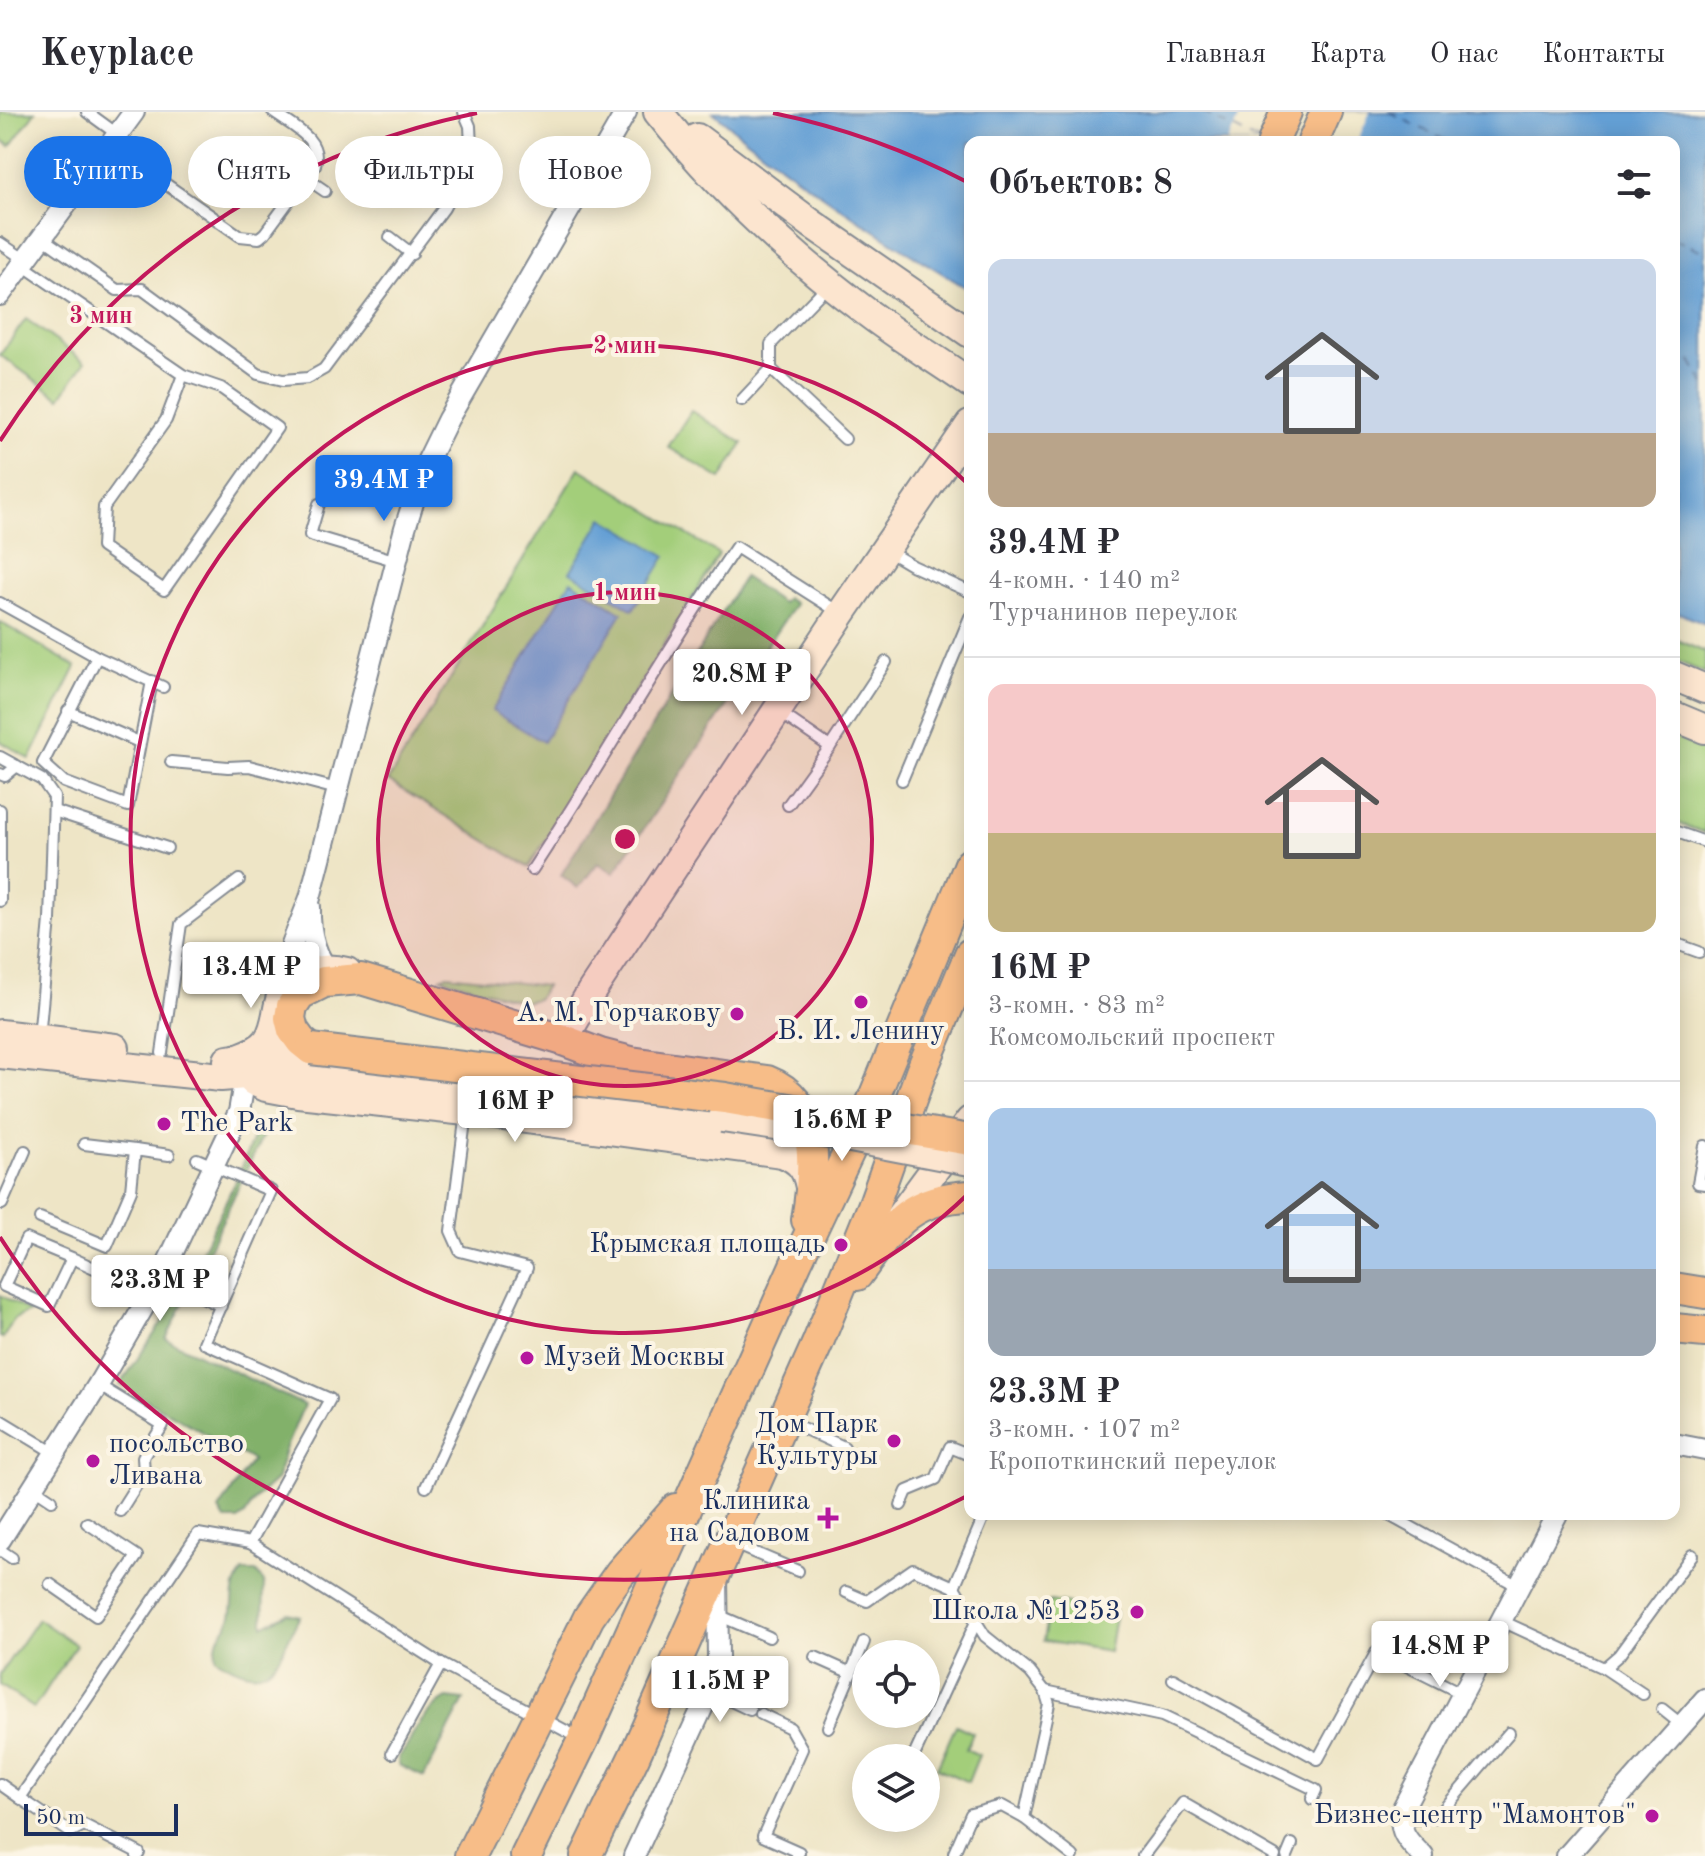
<!DOCTYPE html>
<html lang="ru">
<head>
<meta charset="utf-8">
<style>
	body { margin:0; font-family:"Old Standard TT",serif; background:#f7f7f7; color:#2b2b33; height:100vh; display:flex; flex-direction:column; font-size:30px; white-space:nowrap }
	* { box-sizing:border-box; margin:0 }
	p { font-size:26px; color:#7c7c81 }
	.icon { flex:none; width:44px; height:44px; fill:none; stroke:currentColor; stroke-width:2; stroke-linecap:round; stroke-linejoin:round }
	.map { position:relative; flex:1; overflow:hidden }
	.drawer { position:absolute; left:964px; top:24px; width:716px; height:1384px; display:flex; flex-direction:column; background:#fff; border-radius:16px; box-shadow:0 4px 20px #0003 }
	.drawer>* { flex:none }
	.guide { position:absolute; left:24px; top:24px; width:760px; height:72px; display:flex; gap:16px }
	.fabs { position:absolute; left:852px; top:1528px; display:grid; gap:16px }
	.fabs a { display:grid; place-items:center; width:88px; height:88px; border-radius:50%; background:#fff; box-shadow:0 4px 20px #0003; font-size:40px }
	.scale { position:absolute; left:24px; bottom:20px; width:154px; box-sizing:border-box; padding-left:8px; border:4px solid #1b2f5e; border-top:0; font-size:22px; line-height:28px; white-space:nowrap; color:#1b2f5e; -webkit-text-stroke:6px #fcf5e5; paint-order:stroke }
	.price { position:absolute; translate:-50% -68px; padding:0 18px; border-radius:8px; background:#fff; color:#222; font-size:26px; line-height:52px; filter:drop-shadow(0 2px 4px #0008) }
	.price::after { content:''; position:absolute; left:50%; top:48px; width:24px; height:18px; margin-left:-12px; background:inherit; clip-path:polygon(0 0,100% 0,50% 100%) }
	.price.selected { background:#1a73e8; color:#fff }
	ul { padding:0; list-style:none }
	li { display:grid; align-content:center; gap:16px; height:424px; padding:0 24px }
	li+li { border-top:2px solid #e1e1e2 }
	li span { display:grid; place-items:center; height:248px; border-radius:16px; color:#555 }
	li>.icon { margin-inline-start:auto }
	span .icon { width:144px; height:144px; fill:#fffc; stroke-width:1 }
	li b { font-size:34px }
	h2 { display:flex; justify-content:space-between; align-items:center; height:96px; padding:0 24px; font-size:34px }
	.pill { padding:0 28px; border-radius:36px; background:#fff; box-shadow:0 4px 20px #0003; font-size:28px; line-height:72px }
	.pill.selected { background:#1a73e8; color:#fff }
	header { display:flex; align-items:center; gap:48px; box-sizing:border-box; height:112px; padding:0 40px; background:#fff; border-bottom:2px solid #e1e1e2 }
	header strong { font-size:38px }
	nav { display:flex; gap:44px; margin-inline-start:auto; font-size:28px }
	.map>svg:first-child { display:block }
	.green { fill:#a3ce7a; stroke:#5f7e6c; stroke-width:2 }
	.forest { fill:#82b16a; stroke:#4e7064; stroke-width:2 }
	.water { fill:#649fd4; stroke:#406799; stroke-width:2 }
	.pier { fill:#eee5c6 }
	.lines { fill:none; stroke-linecap:round; stroke-linejoin:round }
	.ferry { stroke:#355687; stroke-width:2; stroke-dasharray:10 8; stroke-linecap:butt }
	.lane-casing { stroke:#848a92; stroke-width:14 }
	.street-casing { stroke:#848a92; stroke-width:24 }
	.secondary-casing { stroke:#848a92; stroke-width:32 }
	.primary-casing { stroke:#848a92; stroke-width:34 }
	.lane { stroke:#fff; stroke-width:10 }
	.street { stroke:#fff; stroke-width:20 }
	.secondary { stroke:#fce5cf; stroke-width:28 }
	.primary { stroke:#f7bd88; stroke-width:30 }
	.secondary-bridge-casing { stroke:#848a92; stroke-width:32; stroke-linecap:butt }
	.primary-bridge-casing { stroke:#848a92; stroke-width:34; stroke-linecap:butt }
	.secondary-bridge { stroke:#fce5cf; stroke-width:28 }
	.primary-bridge { stroke:#f7bd88; stroke-width:30 }
	.ring { fill:none; stroke:#c2185b; stroke-width:4 }
	.poi-dot { fill:#b5179e; stroke:#fcf5e5; stroke-width:3 }
	.labels { text-anchor:middle; dominant-baseline:central; stroke-width:8; stroke-linejoin:round; paint-order:stroke }
	.poi-label { font-size:28px; fill:#1b2f5e; stroke:#fcf5e5; text-anchor:end }
	.centre { fill:#c2185b; stroke:#fcf5e5; stroke-width:4 }
	.ring-label { font-size:24px; text-anchor:middle; font-weight:bold; fill:#c2185b; stroke:#fcf5e5; stroke-width:8; stroke-linejoin:round; paint-order:stroke }
</style>
</head>
<body>
<header>
<strong>Keyplace</strong>
<nav><a>Главная</a><a>Карта</a><a>О нас</a><a>Контакты</a></nav>
</header>
<div class="map">
<svg width="1705" height="1744" viewBox="0 0 1705 1744">
	<rect width="100%" height="100%" fill="#fcf5e5"/>
	<filter id="ink" filterUnits="userSpaceOnUse"><feTurbulence type="fractalNoise" baseFrequency=".0125" numOctaves="2"/><feDisplacementMap in="SourceGraphic" scale="16" xChannelSelector="R" yChannelSelector="G"/><feConvolveMatrix kernelMatrix="1 2 1 2 8 2 1 2 1" color-interpolation-filters="sRGB"/></filter>
	<filter id="wash" filterUnits="userSpaceOnUse"><feTurbulence type="fractalNoise" baseFrequency=".006" numOctaves="4" result="noise"/><feDisplacementMap in="SourceGraphic" scale="32" xChannelSelector="R" yChannelSelector="G"/><feGaussianBlur stdDeviation="1.8" result="paint"/><feColorMatrix in="noise" values="0 0 0 0 0 0 0 0 0 0 0 0 0 0 0 0 0 1.4 0 .05"/><feComposite in="paint" operator="in"/></filter>
	<g filter="url(#wash)">
		<rect width="100%" height="100%" fill="#eee5c6"/>
		<g class="green">
			<path d="M 0,0 L 35,0 L 10,34 L 0,26 Z"/>
			<path d="M 26,207 L 85,250 L 60,286 L 0,243 Z"/>
			<path d="M 691,299 L 743,331 L 721,367 L 668,335 Z"/>
			<path d="M 579,356 L 719,442 L 529,755 L 388,669 Z"/>
			<path d="M 0,510 L 76,555 L 30,647 L 0,629 Z"/>
			<path d="M 1674,527 L 1705,540 L 1705,561 L 1674,548 Z"/>
			<path d="M 1674,625 L 1705,638 L 1705,721 L 1674,710 Z"/>
			<path d="M 447,863 L 546,874 L 537,887 L 524,890 L 441,866 Z"/>
			<path d="M 0,1183 L 30,1200 L 14,1207 L 3,1226 L 0,1225 Z"/>
			<path d="M 1050,1489 L 1116,1499 L 1109,1540 L 1043,1529 Z"/>
			<path d="M 38,1507 L 76,1533 L 34,1596 L 0,1573 L 0,1562 Z"/>
			<path d="M 956,1613 L 973,1621 L 966,1637 L 979,1643 L 968,1670 L 937,1656 Z"/>
		</g>
		<g class="forest">
			<path d="M 744,465 L 782,491 L 786,486 L 795,492 L 614,761 L 598,751 L 578,776 L 561,763 Z"/>
			<path d="M 257,1016 L 266,1017 L 166,1227 L 304,1293 L 284,1340 L 277,1367 L 256,1386 L 245,1403 L 238,1408 L 225,1408 L 219,1398 L 252,1348 L 120,1273 L 181,1182 L 236,1068 Z"/>
			<path d="M 243,1460 L 256,1460 L 264,1470 L 263,1514 L 288,1501 L 300,1504 C 275,1550 274,1582 216,1546 C 214,1526 220,1527 229,1510 C 237,1492 228,1478 243,1460 Z"/>
			<path d="M 447,1586 L 464,1588 L 424,1665 L 398,1653 L 399,1644 C 409,1636 410,1626 417,1615 C 424,1606 436,1591 447,1586 Z"/>
		</g>
		<g class="water">
			<path d="M 713,0 L 1705,0 L 1705,512 L 1674,499 L 1674,30 L 970,30 L 970,178 C 881,125 792,67 713,0 Z"/>
			<path d="M 603,406 L 666,444 L 633,498 L 570,460 Z"/>
			<path d="M 571,469 L 622,501 L 543,630 L 492,599 Z"/>
		</g>
		<path class="pier" d="M 1241,0 L 1370,0 L 1357,30 L 1228,30 Z"/>
		<g class="lines">
			<g class="ferry">
				<path d="M 1202,0 L 1258,29"/>
				<path d="M 1389,0 L 1449,30"/>
				<path d="M 1674,127 L 1705,140"/>
				<path d="M 1674,241 L 1692,250 L 1705,273"/>
			</g>
		</g>
	</g>
	<g filter="url(#ink)">
		<g class="lines">
			<defs>
				<g id="lane">
					<path d="M 87,0 L 117,22"/>
					<path d="M 110,33 L 240,124 L 259,126 L 265,121 L 315,53 C 322,27 292,14 273,0"/>
					<path d="M 306,66 L 325,79"/>
					<path d="M 41,125 L 117,178 L 142,177 L 258,262 L 283,268 L 308,266 L 324,257 L 444,96 L 466,54 L 471,35 L 470,14 L 464,0"/>
					<path d="M 390,125 L 412,142"/>
					<path d="M 0,131 L 24,147"/>
					<path d="M 21,152 L 183,263 L 221,276 L 277,316 L 164,478 L 102,435 L 104,395 L 166,308 L 183,263"/>
					<path d="M 829,172 L 771,232 L 771,257 L 845,327"/>
					<path d="M 742,288 L 771,257"/>
					<path d="M 319,392 L 310,423 L 397,449"/>
					<path d="M 886,438 L 913,454 L 970,480"/>
					<path d="M 0,491 L 97,545 L 163,575"/>
					<path d="M 97,545 L 43,651 L 64,670 L 128,694 L 152,569"/>
					<path d="M 68,599 L 139,630"/>
					<path d="M 779,600 L 830,635"/>
					<path d="M 0,645 L 42,668 L 54,685 L 50,808 L 39,926"/>
					<path d="M 171,650 L 228,655 L 249,654 L 337,677"/>
					<path d="M 0,662 L 5,664 L 17,654"/>
					<path d="M 902,668 L 970,505"/>
					<path d="M 788,693 L 830,635 L 886,550"/>
					<path d="M 54,699 L 167,736"/>
					<path d="M 1674,719 L 1705,730"/>
					<path d="M 532,758 C 602,652 664,540 736,435 L 840,501"/>
					<path d="M 0,789 L 0,698"/>
					<path d="M 1674,831 L 1699,840"/>
					<path d="M 162,941 L 181,812 L 239,768"/>
					<path d="M 84,1032 L 135,1038"/>
					<path d="M 1705,1034 L 1698,1071 L 1705,1072"/>
					<path d="M 197,1047 L 271,1079 L 204,1231 L 330,1287 L 250,1431 L 441,1552 L 581,1627"/>
					<path d="M 0,1091 L 2,1092 L 25,1039"/>
					<path d="M 40,1106 L 107,1134 L 131,1078 L 135,1038 L 169,1043"/>
					<path d="M 72,1146 L 26,1127 L 4,1174 L 49,1194 L 72,1146 L 94,1156"/>
					<path d="M 161,1165 L 221,1194"/>
					<path d="M 135,1175 L 152,1183"/>
					<path d="M 98,1273 L 163,1313 L 143,1345 L 144,1361 L 120,1399"/>
					<path d="M 0,1308 L 56,1342"/>
					<path d="M 787,1309 L 844,1335"/>
					<path d="M 426,1375 L 527,1156 L 460,1139 L 451,1119 L 466,1001"/>
					<path d="M 34,1376 L 52,1388"/>
					<path d="M 901,1393 L 907,1379 L 936,1367 L 950,1335 L 970,1343"/>
					<path d="M 1387,1402 L 1520,1475"/>
					<path d="M 734,1432 L 798,1459"/>
					<path d="M 0,1438 L 12,1446"/>
					<path d="M 50,1472 L 96,1504 L 137,1444 L 87,1411"/>
					<path d="M 954,1475 L 985,1402"/>
					<path d="M 846,1480 L 867,1489 L 913,1457 L 954,1475 L 985,1524 L 1030,1560 L 1045,1579 L 1049,1592 L 1024,1706 L 1073,1744"/>
					<path d="M 718,1503 L 769,1525"/>
					<path d="M 1502,1509 L 1604,1556 L 1643,1582"/>
					<path d="M 815,1545 L 851,1561"/>
					<path d="M 1604,1556 L 1619,1543 L 1692,1443"/>
					<path d="M 1173,1567 L 1318,1647 L 1377,1539 L 1463,1582"/>
					<path d="M 710,1579 L 750,1598"/>
					<path d="M 1045,1579 L 1162,1604 L 1316,1678 L 1312,1687"/>
					<path d="M 1662,1597 L 1682,1613"/>
					<path d="M 761,1602 L 790,1616 L 802,1637 L 763,1724 L 799,1740 L 797,1744"/>
					<path d="M 828,1615 L 864,1530"/>
					<path d="M 392,1641 L 441,1552"/>
					<path d="M 913,1646 L 976,1510"/>
					<path d="M 0,1672 L 20,1686"/>
					<path d="M 1400,1708 L 1437,1705 L 1509,1621"/>
					<path d="M 954,1741 L 971,1702 L 1002,1694 L 1024,1706"/>
					<path d="M 137,1744 L 139,1741 L 84,1713 L 70,1720 L 20,1686 L 198,1422 L 250,1431"/>
					<path d="M 1143,1744 L 1183,1691 L 1275,1744"/>
					<path d="M 1287,1744 L 1292,1732"/>
				</g>
				<g id="street">
					<path d="M 0,183 L 134,0"/>
					<path d="M 310,795 C 309,821 315,845 333,865"/>
					<path d="M 286,874 L 292,832 L 310,786 L 405,416 L 424,356 L 448,307 L 626,0"/>
					<path d="M 1674,1332 L 1705,1338"/>
					<path d="M 0,1428 L 98,1273 L 161,1165 L 239,1000 L 245,965"/>
					<path d="M 634,1744 L 710,1579 L 718,1545 L 717,1466"/>
					<path d="M 1423,1744 C 1407,1729 1397,1718 1403,1696 L 1557,1402"/>
					<path d="M 1567,1744 L 1705,1587"/>
				</g>
				<g id="secondary">
					<path d="M 658,0 C 718,75 792,145 869,202 C 902,227 937,248 970,271"/>
					<path d="M 697,26 L 812,112 L 970,221"/>
					<path d="M 1674,564 L 1705,577"/>
					<path d="M 1674,604 L 1705,617"/>
					<path d="M 0,922 L 115,936"/>
					<path d="M 563,928 L 591,880 L 841,502 L 970,313"/>
					<path d="M 0,942 L 221,965 L 309,958 L 525,980 L 722,1006"/>
					<path d="M 241,945 C 252,941 262,937 268,928 C 277,915 276,899 281,885 C 290,859 324,854 347,860"/>
					<path d="M 228,948 L 311,937"/>
					<path d="M 253,969 L 266,975 L 298,981 L 466,999 L 782,1041 C 803,1049 808,1060 811,1081"/>
					<path d="M 895,1111 L 970,1009"/>
				</g>
				<g id="primary">
					<path d="M 1273,30 L 1286,0"/>
					<path d="M 1313,30 L 1326,0"/>
					<path d="M 311,937 L 301,929 L 293,918 L 290,906 L 292,894 L 300,882 L 324,870 L 361,867 L 563,928 L 600,942 L 631,950 L 767,969 C 822,990 815,1060 807,1108"/>
					<path d="M 857,1163 C 891,1117 906,1086 970,1084"/>
					<path d="M 1674,1176 L 1705,1181"/>
					<path d="M 1674,1217 L 1705,1220"/>
					<path d="M 470,1744 L 589,1505 L 620,1461 L 676,1397"/>
					<path d="M 526,1744 L 583,1628 L 797,1149 L 870,995 L 970,752"/>
					<path d="M 586,1744 L 634,1645 L 818,1230 L 874,1092 L 921,960 L 970,842"/>
				</g>
			</defs>
			<use href="#lane" class="lane-casing"/>
			<use href="#street" class="street-casing"/>
			<use href="#secondary" class="secondary-casing"/>
			<use href="#primary" class="primary-casing"/>
			<use href="#lane" class="lane"/>
			<use href="#street" class="street"/>
			<use href="#secondary" class="secondary"/>
			<use href="#primary" class="primary"/>
			<defs>
				<path id="secondary-bridge" d="M 722,1006 L 835,1023 L 970,1049"/>
				<path id="primary-bridge" d="M 311,937 L 725,986 L 970,1028"/>
			</defs>
			<use href="#secondary-bridge" class="secondary-bridge-casing"/>
			<use href="#primary-bridge" class="primary-bridge-casing"/>
			<use href="#secondary-bridge" class="secondary-bridge"/>
			<use href="#primary-bridge" class="primary-bridge"/>
		</g>
	</g>
	<circle cx="625" cy="727" r="247" fill="#c2185b" fill-opacity=".12"/>
	<g class="ring">
		<circle cx="625" cy="727" r="247"/>
		<path d="M968 1082A494 494 0 1 1 968 372"/>
		<path d="M967 1384A741 741 0 0 1 0 1125M0 329A741 741 0 0 1 477 1M773 1A741 741 0 0 1 967 70"/>
	</g>
	<g class="poi-dot">
		<circle cx="861" cy="890" r="8"/>
		<circle cx="737" cy="902" r="8"/>
		<circle cx="164" cy="1012" r="8"/>
		<circle cx="841" cy="1133" r="8"/>
		<circle cx="527" cy="1246" r="8"/>
		<circle cx="894" cy="1329" r="8"/>
		<circle cx="93" cy="1349" r="8"/>
		<path d="M824 1394h8v8h8v8h-8v8h-8v-8h-8v-8h8z"/>
		<circle cx="1137" cy="1500" r="8"/>
		<circle cx="1652" cy="1704" r="8"/>
	</g>
	<g class="labels">
		<g class="poi-label">
			<text x="721" y="902">А. М. Горчакову</text>
			<text x="861" y="920" text-anchor="middle">В. И. Ленину</text>
			<text x="180" y="1012" text-anchor="start">The Park</text>
			<text x="825" y="1133">Крымская площадь</text>
			<text x="543" y="1246" text-anchor="start">Музей Москвы</text>
			<text x="878" y="1313">Дом Парк<tspan x="878" dy="32">Культуры</tspan></text>
			<text x="109" y="1333" text-anchor="start">посольство<tspan x="109" dy="32">Ливана</tspan></text>
			<text x="810" y="1390">Клиника<tspan x="810" dy="32">на Садовом</tspan></text>
			<text x="1121" y="1500">Школа №1253</text>
			<text x="1636" y="1704">Бизнес-центр "Мамонтов"</text>
		</g>
	</g>
	<circle cx="625" cy="727" r="12" class="centre"/>
	<g class="ring-label">
		<text x="101" y="211">3 мин</text>
		<text x="625" y="241">2 мин</text>
		<text x="625" y="488">1 мин</text>
	</g>
</svg>
<div class="fabs">
<a><svg class="icon" aria-label="locate" viewBox="0 0 24 24"><circle cx="12" cy="12" r="6"/><path d="M12 2v4M12 18v4M2 12h4M18 12h4"/></svg></a>
<a><svg class="icon" aria-label="layers" viewBox="0 0 24 24"><path d="M12 4l9 5-9 5-9-5zM3 14l9 5 9-5"/></svg></a>
</div>
<div class="scale">50 m</div>
<b class="price selected" style="left:384px;top:411px">39.4M ₽</b>
<b class="price" style="left:742px;top:605px">20.8M ₽</b>
<b class="price" style="left:251px;top:898px">13.4M ₽</b>
<b class="price" style="left:515px;top:1032px">16M ₽</b>
<b class="price" style="left:842px;top:1051px">15.6M ₽</b>
<b class="price" style="left:160px;top:1211px">23.3M ₽</b>
<b class="price" style="left:1440px;top:1577px">14.8M ₽</b>
<b class="price" style="left:720px;top:1612px">11.5M ₽</b>
<div class="guide">
<a class="pill selected">Купить</a>
<a class="pill">Снять</a>
<a class="pill">Фильтры</a>
<a class="pill">Новое</a>
</div>
<section class="drawer">
<h2>Объектов: 8<svg class="icon" aria-label="filters" viewBox="0 0 24 24"><path d="M4 7h16M4 17h16"/><circle cx="9" cy="7" r="2"/><circle cx="15" cy="17" r="2"/></svg></h2>
<ul>
<li><span style="background:linear-gradient(#c9d6e8 70%,#b9a48a 0)"><svg class="icon" aria-label="home" viewBox="0 0 24 24"><path d="M3 11l9-7 9 7M6 9v11h12V9"/></svg></span><div><b>39.4M ₽</b><p>4-комн. · 140 m²</p><p>Турчанинов переулок</p></div></li>
<li><span style="background:linear-gradient(#f6c9c9 60%,#c2b280 0)"><svg class="icon" aria-label="home" viewBox="0 0 24 24"><path d="M3 11l9-7 9 7M6 9v11h12V9"/></svg></span><div><b>16M ₽</b><p>3-комн. · 83 m²</p><p>Комсомольский проспект</p></div></li>
<li><span style="background:linear-gradient(#a9c7e8 65%,#9aa5b1 0)"><svg class="icon" aria-label="home" viewBox="0 0 24 24"><path d="M3 11l9-7 9 7M6 9v11h12V9"/></svg></span><div><b>23.3M ₽</b><p>3-комн. · 107 m²</p><p>Кропоткинский переулок</p></div></li>
</ul>
</section>
</div>
</body>
</html>
